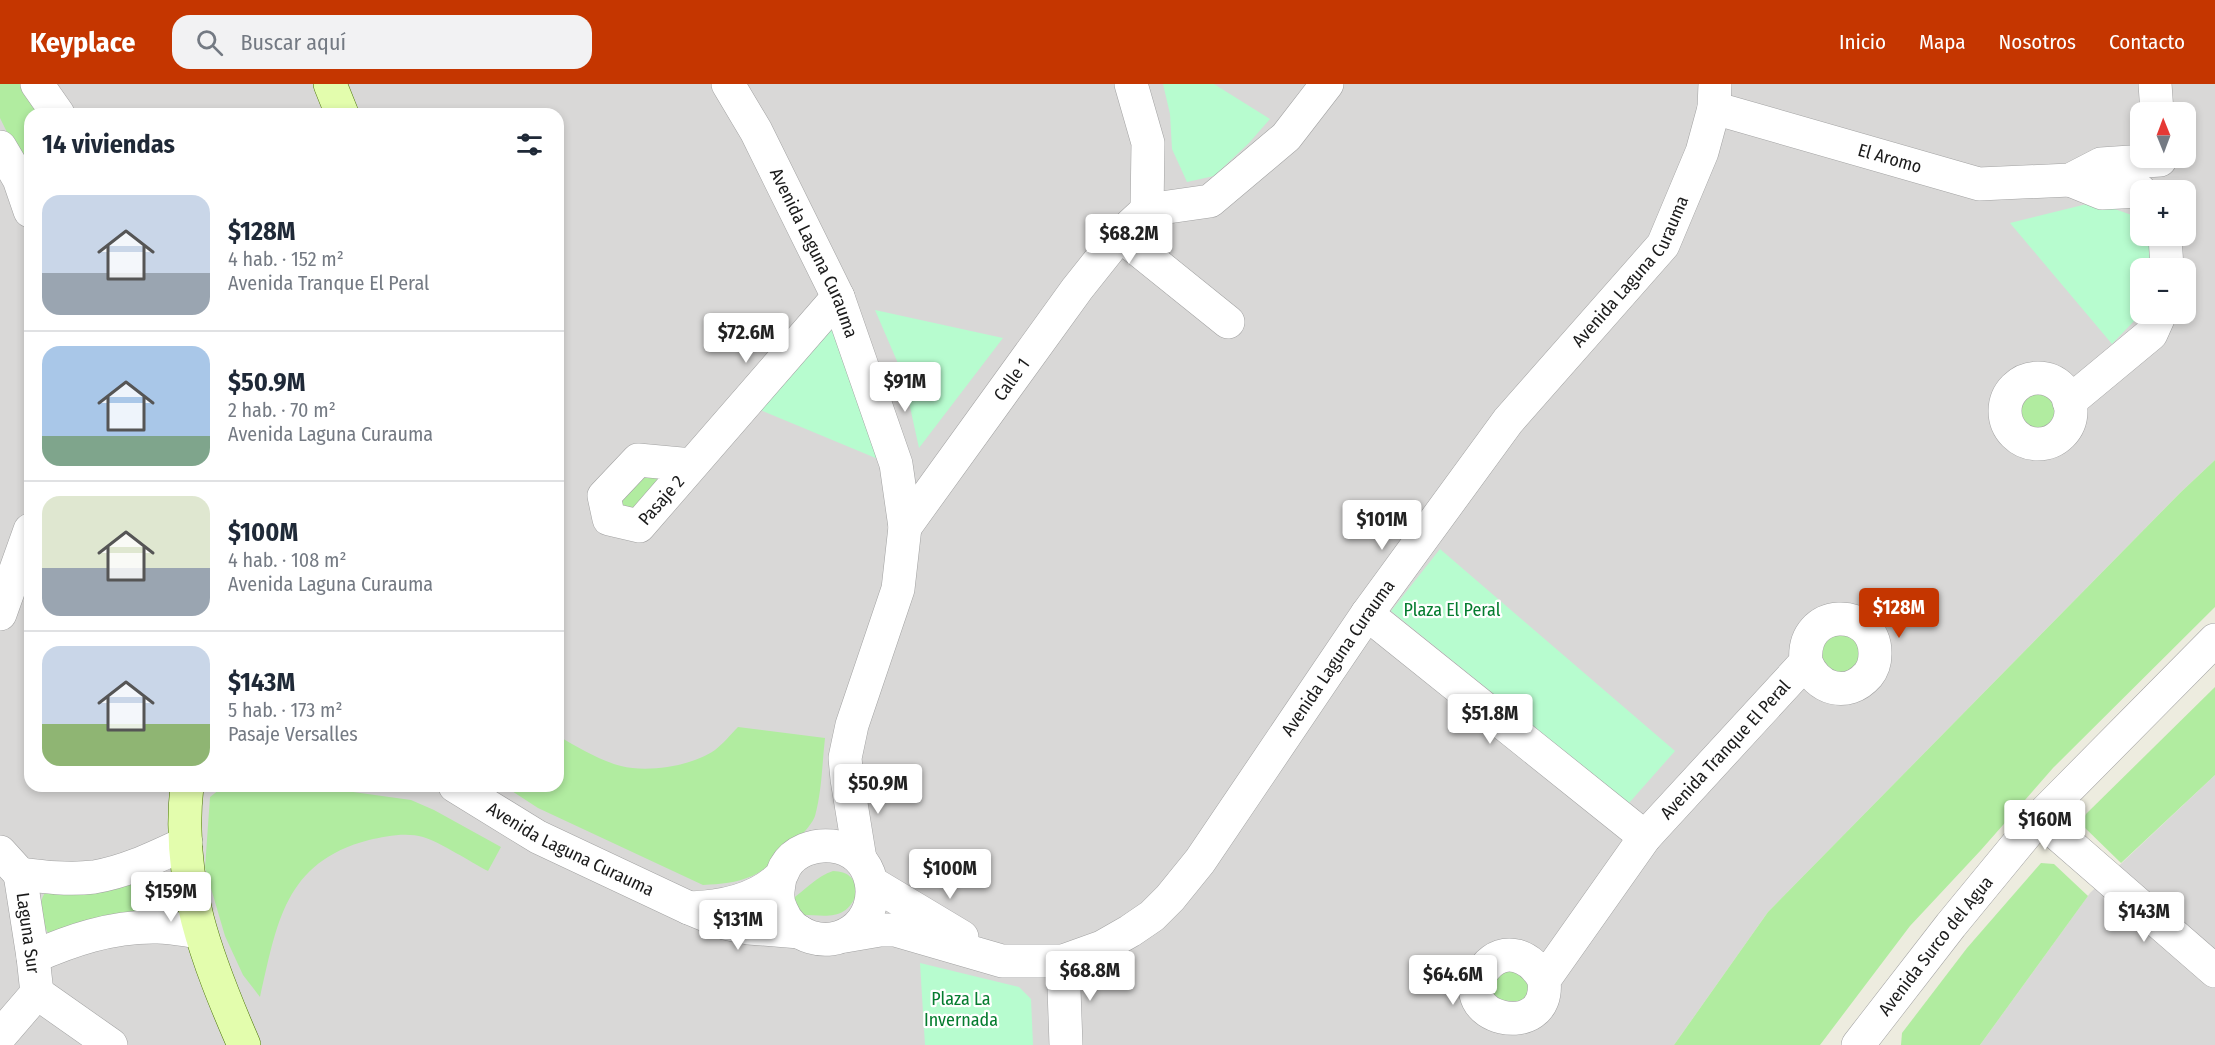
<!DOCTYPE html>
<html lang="es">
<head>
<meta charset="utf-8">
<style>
	body { margin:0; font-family:"Fira Sans Condensed",sans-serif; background:#f2f2f3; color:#1f2937; height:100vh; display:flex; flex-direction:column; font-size:22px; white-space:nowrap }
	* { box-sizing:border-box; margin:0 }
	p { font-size:20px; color:#747a83 }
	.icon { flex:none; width:33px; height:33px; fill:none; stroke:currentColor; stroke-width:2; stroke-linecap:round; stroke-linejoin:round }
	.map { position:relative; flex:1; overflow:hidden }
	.details { position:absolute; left:24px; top:24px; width:540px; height:684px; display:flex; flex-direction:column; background:#fff; border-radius:18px; box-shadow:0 3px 9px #0003 }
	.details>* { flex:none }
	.needle { width:39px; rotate:359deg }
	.controls { position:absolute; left:2130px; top:18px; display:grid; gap:12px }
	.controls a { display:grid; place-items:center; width:66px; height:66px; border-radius:12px; background:#fff; box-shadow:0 3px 9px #0003; font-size:30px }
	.price { position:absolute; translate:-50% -51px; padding:0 14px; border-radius:6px; background:#fff; color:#222; font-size:20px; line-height:39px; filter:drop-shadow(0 2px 3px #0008) }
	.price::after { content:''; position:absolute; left:50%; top:36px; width:18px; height:14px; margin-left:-9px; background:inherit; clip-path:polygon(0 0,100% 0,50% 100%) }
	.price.active { background:#c53600; color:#fff }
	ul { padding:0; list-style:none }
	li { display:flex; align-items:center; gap:18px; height:150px; padding:0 18px }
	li+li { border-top:2px solid #e0e1e3 }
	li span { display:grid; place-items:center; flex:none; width:168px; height:120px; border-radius:18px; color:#555 }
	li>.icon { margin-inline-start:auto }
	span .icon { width:72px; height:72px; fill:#fffc; stroke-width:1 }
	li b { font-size:26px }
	h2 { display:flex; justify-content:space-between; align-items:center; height:72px; padding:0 18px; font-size:26px }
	header { display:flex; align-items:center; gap:36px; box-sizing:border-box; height:84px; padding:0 30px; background:#c53600; color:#fff }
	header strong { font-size:28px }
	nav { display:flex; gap:33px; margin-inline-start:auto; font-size:21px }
	.search { width:420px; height:54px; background:#f2f2f3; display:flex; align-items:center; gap:15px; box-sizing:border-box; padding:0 21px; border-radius:18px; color:#747a83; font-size:22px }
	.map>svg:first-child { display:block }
	.residential { fill:#d9d8d7; fill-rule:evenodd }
	.grass { fill:#b1eca0 }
	.park { fill:#b7fccf }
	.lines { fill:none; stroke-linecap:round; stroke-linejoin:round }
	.street-casing { stroke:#a2a2a2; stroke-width:34 }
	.secondary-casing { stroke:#477300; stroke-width:34 }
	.street { stroke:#fff; stroke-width:33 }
	.secondary { stroke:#e3fdad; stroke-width:33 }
	.labels { text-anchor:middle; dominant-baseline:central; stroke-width:4.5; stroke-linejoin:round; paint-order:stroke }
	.street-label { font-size:18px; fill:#1b1b1b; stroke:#fff }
	.park-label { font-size:18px; fill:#057c2f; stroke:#fff }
</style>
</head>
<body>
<header>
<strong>Keyplace</strong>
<div class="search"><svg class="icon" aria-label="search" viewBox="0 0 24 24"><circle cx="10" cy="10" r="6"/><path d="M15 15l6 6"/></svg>Buscar aquí</div>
<nav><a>Inicio</a><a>Mapa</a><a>Nosotros</a><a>Contacto</a></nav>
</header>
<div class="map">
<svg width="2215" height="961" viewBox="0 0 2215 961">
	<rect width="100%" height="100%" fill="#edecdf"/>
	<g class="residential">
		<path d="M 0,0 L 2215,0 L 2215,376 L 2180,409 L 1768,828 L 1674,961 L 0,961 ZM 2140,28 L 2186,28 L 2186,74 L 2140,74 ZM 30,30 L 558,30 L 558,702 L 30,702 ZM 2140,106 L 2186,106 L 2186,152 L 2140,152 ZM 2140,184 L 2186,184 L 2186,230 L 2140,230 Z"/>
		<path d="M 2215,691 L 2215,961 L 1980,961 L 2090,809 Z"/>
	</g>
	<g class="grass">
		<path d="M 0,0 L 21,0 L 44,30 L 30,30 L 30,95 L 0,34 Z"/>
		<circle cx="2037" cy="327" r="22"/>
		<path d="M 2215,376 L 2215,523 L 2053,684 L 1981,766 L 1910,842 L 1820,961 L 1674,961 L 1768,828 L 2180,409 Z"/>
		<path d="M 655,387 L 659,400 L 634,427 L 620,426 L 621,413 L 642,389 Z"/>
		<path d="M 1846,548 L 1861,562 L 1858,582 L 1840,591 L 1821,580 C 1822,554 1821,554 1846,548 Z"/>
		<path d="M 2215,603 L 2215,691 L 2121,779 L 2081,740 L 2086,730 Z"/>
		<path d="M 738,643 L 825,654 C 822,680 822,707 815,732 C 810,747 768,786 752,792 C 736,799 721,800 703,801 L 538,724 L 504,702 L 558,702 L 558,652 C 578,663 598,676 621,682 C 648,689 692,682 715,666 C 723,660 731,650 738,643 Z"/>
		<path d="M 224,702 L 317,703 L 411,716 L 434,726 L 501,763 L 488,787 C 470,778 442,759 423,753 C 407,748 385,752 369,756 C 284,778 277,840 260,913 L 243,891 L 225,852 L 205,784 L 210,713 Z"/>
		<path d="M 2041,779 L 2054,780 L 2088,812 L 1980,961 L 1901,961 L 1902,949 L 1967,864 Z"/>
		<path d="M 833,787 C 849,788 853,793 858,807 C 846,838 829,831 801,831 L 791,816 C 805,806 817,792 833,787 Z"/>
		<path d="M 146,791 C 156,800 160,813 157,827 L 48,849 C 42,838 37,819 45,809 Z"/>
		<path d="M 1503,885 L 1529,892 L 1529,918 L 1492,916 L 1492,894 Z"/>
	</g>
	<g class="park">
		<path d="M 1163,0 L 1214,0 L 1270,35 L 1249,59 L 1214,92 L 1187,98 L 1172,65 L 1170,30 Z"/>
		<path d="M 2095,118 L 2140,134 L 2140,152 L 2155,152 L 2154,184 L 2140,184 L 2140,221 L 2134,237 L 2112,260 L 2010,139 Z"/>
		<path d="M 875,226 L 1003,254 L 919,364 L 903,291 Z"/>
		<path d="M 830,236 L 878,375 L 758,325 Z"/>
		<path d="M 1440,465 L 1675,667 L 1629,719 L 1391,527 Z"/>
		<path d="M 920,879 L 1019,903 L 1031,915 L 1033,961 L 925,961 Z"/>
	</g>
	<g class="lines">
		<defs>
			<g id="street">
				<path d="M 37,0 L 58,30"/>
				<path id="s1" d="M 728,0 L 756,47 L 838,213 L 896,380 L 905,443 L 898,505 L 852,641 L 845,674 L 847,695 L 860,775"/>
				<path d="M 1131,0 L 1148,59 L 1147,126"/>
				<path d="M 2155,0 L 2157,28"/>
				<path id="s2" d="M 1714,24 L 1979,100 L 2070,96 L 2101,80 L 2160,76"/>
				<path d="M 0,63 L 19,95 L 30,127"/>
				<path d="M 2070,96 L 2102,109 L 2140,107"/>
				<path d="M 1120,151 L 1228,238"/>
				<path d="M 2165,152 L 2167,184"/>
				<circle cx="2038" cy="327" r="33"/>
				<path d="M 2069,318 L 2151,250 L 2160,230"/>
				<path id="s3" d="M 692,381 L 638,376 L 604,412 L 609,435 L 639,442 L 838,213"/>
				<path id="s4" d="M 905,443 L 1077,205 L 1120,151 L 1147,126 L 1210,117 L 1286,53 L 1327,0"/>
				<path d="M 0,530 L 30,446"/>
				<path d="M 1367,530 L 1645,753"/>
				<path id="s5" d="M 455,702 L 538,753 L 689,824 L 725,839 L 749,844 L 800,848"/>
				<path d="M 2039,734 L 2215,887"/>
				<path d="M 0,768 L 20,790"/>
				<path d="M 20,790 C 44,793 69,796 94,793 C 126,788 158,772 186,759"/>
				<path d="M 872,799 L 962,853"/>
				<path d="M 689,824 C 721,823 754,817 778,795 C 782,792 783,787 785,783 C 794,767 814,760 832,762 C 875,766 886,823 852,847 C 827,864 792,854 781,825 C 776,815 778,805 780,794"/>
				<path id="s6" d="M 845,852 L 880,846 L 895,846 L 1002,877 L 1063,877 L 1102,863 L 1130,847 L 1152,832 L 1170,814 L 1200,777 L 1367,530 L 1508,337 L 1663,161 L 1702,68 L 1714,24 L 1715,0"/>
				<path d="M 33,873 C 72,856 110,843 153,843 C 169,842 184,846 199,848"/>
				<path d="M 1063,877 L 1066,961"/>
				<path id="s7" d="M 1544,896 C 1532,872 1504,860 1485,884 C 1444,934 1552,961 1544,896 L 1645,753 L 1806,578 C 1800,522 1876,522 1875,570 C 1875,578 1873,585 1868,591 C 1847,615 1817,605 1806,578"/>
				<path d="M 37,909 L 111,961"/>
				<path d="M 0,952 L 37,909 L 33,873 L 20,790"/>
				<path id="s8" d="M 1858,961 L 1951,841 L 2039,734 L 2215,556"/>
			</g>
			<g id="secondary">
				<path d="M 330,0 L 342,30"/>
				<path d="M 187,702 C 176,797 207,876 244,961"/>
			</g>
		</defs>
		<use href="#street" class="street-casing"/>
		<use href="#secondary" class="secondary-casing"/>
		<use href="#street" class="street"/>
		<use href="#secondary" class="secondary"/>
	</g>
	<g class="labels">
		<g class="street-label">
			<text stroke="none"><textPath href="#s2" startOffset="183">El Aromo</textPath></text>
			<text stroke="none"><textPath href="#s1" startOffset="190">Avenida Laguna Curauma</textPath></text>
			<text stroke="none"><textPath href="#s6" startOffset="1128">Avenida Laguna Curauma</textPath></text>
			<text stroke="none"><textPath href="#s4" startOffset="182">Calle 1</textPath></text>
			<text stroke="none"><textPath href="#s3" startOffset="192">Pasaje 2</textPath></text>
			<text stroke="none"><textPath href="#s6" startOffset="642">Avenida Laguna Curauma</textPath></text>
			<text stroke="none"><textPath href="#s7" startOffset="500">Avenida Tranque El Peral</textPath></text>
			<text stroke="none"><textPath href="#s5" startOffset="132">Avenida Laguna Curauma</textPath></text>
			<text transform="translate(28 849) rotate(82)">Laguna Sur</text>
			<text stroke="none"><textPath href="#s8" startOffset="126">Avenida Surco del Agua</textPath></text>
		</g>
		<g class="park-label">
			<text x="1452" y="526">Plaza El Peral</text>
			<text x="961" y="915">Plaza La<tspan x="961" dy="21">Invernada</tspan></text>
		</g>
	</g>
</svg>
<div class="controls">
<a><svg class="needle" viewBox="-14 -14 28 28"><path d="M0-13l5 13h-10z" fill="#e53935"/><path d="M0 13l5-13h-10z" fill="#747a83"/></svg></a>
<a>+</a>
<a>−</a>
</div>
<b class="price" style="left:1129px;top:181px">$68.2M</b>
<b class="price" style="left:746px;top:280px">$72.6M</b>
<b class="price" style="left:905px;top:329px">$91M</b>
<b class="price" style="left:1382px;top:467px">$101M</b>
<b class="price active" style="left:1899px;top:555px">$128M</b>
<b class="price" style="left:1490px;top:661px">$51.8M</b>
<b class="price" style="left:878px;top:731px">$50.9M</b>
<b class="price" style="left:2045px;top:767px">$160M</b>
<b class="price" style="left:950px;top:816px">$100M</b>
<b class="price" style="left:171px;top:839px">$159M</b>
<b class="price" style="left:2144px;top:859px">$143M</b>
<b class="price" style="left:738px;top:867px">$131M</b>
<b class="price" style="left:1090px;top:918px">$68.8M</b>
<b class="price" style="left:1453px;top:922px">$64.6M</b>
<section class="details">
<h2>14 viviendas<svg class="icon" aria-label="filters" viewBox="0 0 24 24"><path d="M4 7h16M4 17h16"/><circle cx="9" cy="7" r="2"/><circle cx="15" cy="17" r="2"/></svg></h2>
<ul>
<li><span style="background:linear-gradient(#c9d6e8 65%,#9aa5b1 0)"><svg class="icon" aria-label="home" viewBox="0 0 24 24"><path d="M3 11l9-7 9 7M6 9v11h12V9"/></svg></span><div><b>$128M</b><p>4 hab. · 152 m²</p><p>Avenida Tranque El Peral</p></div></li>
<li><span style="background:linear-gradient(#a9c7e8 75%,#7fa58c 0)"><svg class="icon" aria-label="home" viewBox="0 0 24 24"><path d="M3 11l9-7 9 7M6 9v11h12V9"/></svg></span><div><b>$50.9M</b><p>2 hab. · 70 m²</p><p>Avenida Laguna Curauma</p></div></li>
<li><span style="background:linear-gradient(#dfe7d0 60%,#9aa5b1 0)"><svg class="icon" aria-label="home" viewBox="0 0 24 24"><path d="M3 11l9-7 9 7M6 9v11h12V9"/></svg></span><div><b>$100M</b><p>4 hab. · 108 m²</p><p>Avenida Laguna Curauma</p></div></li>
<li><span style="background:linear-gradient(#c9d6e8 65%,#8fb573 0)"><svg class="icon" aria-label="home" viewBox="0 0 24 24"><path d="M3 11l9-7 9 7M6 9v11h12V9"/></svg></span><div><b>$143M</b><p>5 hab. · 173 m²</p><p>Pasaje Versalles</p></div></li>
</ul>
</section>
</div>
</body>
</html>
